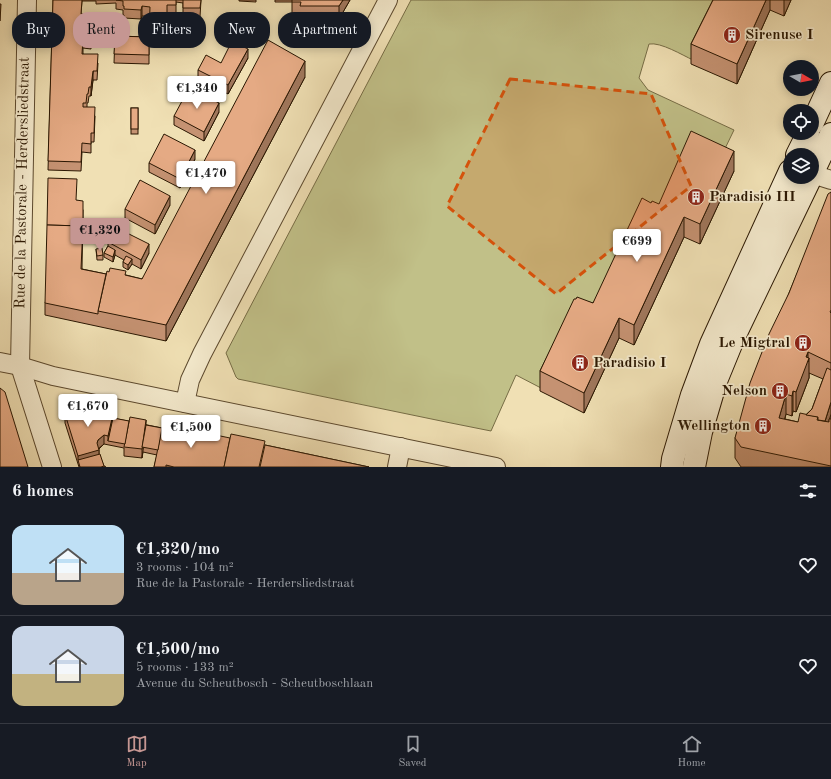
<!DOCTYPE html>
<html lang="en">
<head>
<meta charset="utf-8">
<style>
	body { margin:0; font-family:"Old Standard TT",serif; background:#242831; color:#f1f3f6; height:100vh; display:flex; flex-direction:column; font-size:15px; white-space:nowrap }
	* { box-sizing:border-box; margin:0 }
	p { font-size:13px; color:#9ea1a6 }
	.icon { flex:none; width:22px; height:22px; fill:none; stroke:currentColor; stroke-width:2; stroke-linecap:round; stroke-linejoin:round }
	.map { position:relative; height:467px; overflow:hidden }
	.panel { display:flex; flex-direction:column; background:#171b24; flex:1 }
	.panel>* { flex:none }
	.hud { position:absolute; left:12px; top:12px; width:400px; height:36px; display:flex; gap:8px }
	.needle { width:26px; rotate:99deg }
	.controls { position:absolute; left:783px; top:60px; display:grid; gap:8px }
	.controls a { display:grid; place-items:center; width:36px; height:36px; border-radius:50%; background:#171b24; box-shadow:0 2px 10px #0003; font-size:20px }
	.price { position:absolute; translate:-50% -34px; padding:0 9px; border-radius:4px; background:#fff; color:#222; font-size:13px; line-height:26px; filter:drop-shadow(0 1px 2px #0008) }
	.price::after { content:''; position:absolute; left:50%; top:24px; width:12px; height:9px; margin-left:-6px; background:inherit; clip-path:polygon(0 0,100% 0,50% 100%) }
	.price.on { background:#c59692; color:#111 }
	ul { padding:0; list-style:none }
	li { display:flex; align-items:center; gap:12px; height:100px; padding:0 12px }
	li+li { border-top:1px solid #363941 }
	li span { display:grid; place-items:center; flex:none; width:112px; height:80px; border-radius:12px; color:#555 }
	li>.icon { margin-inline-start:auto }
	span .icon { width:48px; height:48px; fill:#fffc; stroke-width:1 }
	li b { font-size:17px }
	h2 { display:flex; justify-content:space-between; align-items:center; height:48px; padding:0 12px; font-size:17px }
	.pill { padding:0 14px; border-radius:16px; background:#171b24; box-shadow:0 2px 10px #0003; font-size:14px; line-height:36px }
	.pill.on { background:#c59692; color:#111 }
	.tabs { display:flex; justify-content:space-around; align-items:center; height:56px; border-top:1px solid #363941; background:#171b24; font-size:11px; color:#9ea1a6 }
	.tabs a { display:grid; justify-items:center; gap:2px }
	.tabs .on { color:#c59692 }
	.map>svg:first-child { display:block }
	.green { fill:#c1c088; stroke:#766c45 }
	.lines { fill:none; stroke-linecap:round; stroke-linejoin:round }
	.street-casing { stroke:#5c492e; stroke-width:20 }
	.secondary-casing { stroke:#2a1702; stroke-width:24 }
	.street { stroke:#f5ebce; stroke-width:18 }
	.secondary { stroke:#f5ebce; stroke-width:22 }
	.wall { fill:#c59272; stroke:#2a1702; fill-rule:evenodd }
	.shaded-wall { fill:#a0775c; stroke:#2a1702 }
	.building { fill:#e5aa84; stroke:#2a1702 }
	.marked { fill:#d5520b; fill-opacity:0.2; stroke:#d5520b; stroke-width:3; stroke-dasharray:8 5; stroke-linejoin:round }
	.labels { text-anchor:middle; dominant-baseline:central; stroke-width:3.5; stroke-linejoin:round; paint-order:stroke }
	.poi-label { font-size:15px; font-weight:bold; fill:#2a1702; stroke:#f5ebce; text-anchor:start }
	.street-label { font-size:15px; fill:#2a1702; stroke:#f5ebce }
</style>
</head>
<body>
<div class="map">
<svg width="831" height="467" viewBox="0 0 831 467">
	<rect width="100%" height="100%" fill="#f0e0b4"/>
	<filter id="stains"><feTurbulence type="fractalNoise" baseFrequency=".005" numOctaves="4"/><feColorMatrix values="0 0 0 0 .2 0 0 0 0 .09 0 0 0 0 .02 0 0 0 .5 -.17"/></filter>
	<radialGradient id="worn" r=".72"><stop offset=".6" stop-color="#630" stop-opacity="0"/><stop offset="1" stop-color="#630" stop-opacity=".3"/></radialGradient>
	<path class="green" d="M 411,0 L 723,0 L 693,60 C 682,55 661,42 649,44 L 639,78 L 648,90 L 734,130 L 718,163 L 541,388 L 516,375 L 491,431 L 446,422 L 238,379 L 236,377 L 226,353 Z"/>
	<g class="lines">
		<defs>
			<g id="street">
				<path d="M 27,0 L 20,366 L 52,467"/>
				<path d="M 812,174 L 831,180"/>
				<path d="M 0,362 L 20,366 L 53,376 L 496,467"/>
				<path d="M 185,403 L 190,380 L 202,354 L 388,0"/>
				<path d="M 397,467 L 401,447"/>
			</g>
			<g id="secondary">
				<path d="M 812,124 L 831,83"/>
				<path d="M 797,155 L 808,133"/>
				<path d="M 812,174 L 831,134"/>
				<path d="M 672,467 L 673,459 L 692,395 L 711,344 L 790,171"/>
				<path d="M 694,467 L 701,432 L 716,381 L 734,337 L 811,177"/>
			</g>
		</defs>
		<use href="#street" class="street-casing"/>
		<use href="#secondary" class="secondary-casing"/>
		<use href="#street" class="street"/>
		<use href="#secondary" class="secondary"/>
	</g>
	<g class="wall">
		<path d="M 53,0 L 201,0 L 200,17 L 183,17 L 183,3 L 176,2 L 176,14 L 167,14 L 167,44 L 149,43 L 149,64 L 114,63 L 115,36 L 149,37 L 150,16 L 142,16 L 141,19 L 124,18 L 124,15 L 123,15 L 123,10 L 116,9 L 116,3 L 96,4 L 96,1 L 82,1 L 81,14 L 88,15 L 87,30 L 91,40 L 91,49 L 83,48 L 83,54 L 98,63 L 97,80 L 93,80 L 91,96 L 89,96 L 88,103 L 87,103 L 87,107 L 95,116 L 94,142 L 91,142 L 91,153 L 82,152 L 81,171 L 48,170 Z"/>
		<path d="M 239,0 L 256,0 L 256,2 L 239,1 Z"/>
		<path d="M 275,0 L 350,0 L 339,19 L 300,19 L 300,15 L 292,15 L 292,2 L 275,2 Z"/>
		<path d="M 713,0 L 791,0 L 784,16 L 770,10 L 737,84 L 691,64 L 691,44 Z"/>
		<path d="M 248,58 L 228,94 L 198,79 L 198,70 L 221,63 Z"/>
		<path d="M 305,77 L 166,341 L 45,315 L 45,303 L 77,200 L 83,210 L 82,269 L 106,274 L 126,275 L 142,279 Z"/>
		<rect x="131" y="108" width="7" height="26"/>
		<path d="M 219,112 L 204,141 L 174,125 L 174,116 Z"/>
		<path d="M 195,159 L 180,188 L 149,172 L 149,163 Z"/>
		<path d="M 734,171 L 700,244 L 684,237 L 634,345 L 619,338 L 584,413 L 540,391 L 540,371 L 576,299 L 593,303 L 659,204 Z"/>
		<path d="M 831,192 L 831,414 L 830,419 L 831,419 L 831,467 L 741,467 L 735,458 L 735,438 L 789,293 ZM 809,373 L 823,379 L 812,409 L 798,422 L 785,419 L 786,414 L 792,416 L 793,411 L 796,412 L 809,378 Z"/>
		<path d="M 170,205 L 155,234 L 125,218 L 125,209 Z"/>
		<path d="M 108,242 L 149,253 L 141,269 L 132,264 L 128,270 L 123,267 L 123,262 L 124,260 L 115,255 L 113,262 L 104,257 L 104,253 L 108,246 Z"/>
		<path d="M 96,249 L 103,255 L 103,260 L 97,260 Z"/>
		<path d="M 65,414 L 113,418 L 162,428 L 265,445 L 369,467 L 154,467 L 157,455 L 143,452 L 142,458 L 124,456 L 124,448 L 104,444 L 99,449 L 99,454 L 104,466 L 106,467 L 79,467 L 65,423 Z"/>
	</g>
	<g class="shaded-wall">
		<path d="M 343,0 L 350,0 L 339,19 L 339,6 Z"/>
		<path d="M 766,0 L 770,0 L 770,10 L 737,84 L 737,64 Z"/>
		<path d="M 784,0 L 791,0 L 784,16 Z"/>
		<path d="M 142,6 L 142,16 L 141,19 L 141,10 Z"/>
		<path d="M 248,49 L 248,58 L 228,94 L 228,85 Z"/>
		<path d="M 305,61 L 305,77 L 166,341 L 166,325 Z"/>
		<path d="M 93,71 L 93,80 L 91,96 L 91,87 Z"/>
		<path d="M 219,103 L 219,112 L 204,141 L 204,132 Z"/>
		<path d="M 195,150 L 195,159 L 180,188 L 180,179 Z"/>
		<path d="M 734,151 L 734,171 L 700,244 L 700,224 Z"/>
		<path d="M 170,196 L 170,205 L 155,234 L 155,225 Z"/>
		<path d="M 684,217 L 684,237 L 634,345 L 634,325 Z"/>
		<path d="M 149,244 L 149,253 L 141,269 L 141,260 Z"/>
		<path d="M 115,250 L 115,255 L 113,262 L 113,257 Z"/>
		<path d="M 132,259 L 132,264 L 128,270 L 128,265 Z"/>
		<path d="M 619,318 L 619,338 L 584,413 L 584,393 Z"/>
		<path d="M 808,352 L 808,362 L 809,358 L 809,378 L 796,412 L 796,392 Z"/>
		<path d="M 793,391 L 793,411 L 792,416 L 792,396 Z"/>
		<path d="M 786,394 L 786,414 L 779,438 L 779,418 Z"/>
		<path d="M 831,402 L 831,414 L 823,441 L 823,428 Z"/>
		<path d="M 113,414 L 113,423 L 108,441 L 108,436 Z"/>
		<path d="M 146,420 L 146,429 L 142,458 L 142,449 Z"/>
		<path d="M 104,435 L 104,444 L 98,449 L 99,450 L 99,459 L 78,460 L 78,456 L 97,443 L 98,440 Z"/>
	</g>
	<g class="building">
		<path d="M 53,0 L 82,0 L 81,14 L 88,15 L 87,24 L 84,24 L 84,30 L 91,31 L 91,40 L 83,39 L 82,54 L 98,54 L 97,71 L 93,71 L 91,87 L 89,87 L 88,94 L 87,94 L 86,103 L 83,103 L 83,107 L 95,107 L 94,133 L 91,133 L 91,144 L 82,143 L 81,162 L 48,161 Z"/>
		<path d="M 116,0 L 176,0 L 176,5 L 167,5 L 167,35 L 149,34 L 150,7 L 142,6 L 141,10 L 124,9 L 124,6 L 123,6 L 123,1 Z"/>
		<path d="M 183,0 L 201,0 L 200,8 L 183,8 Z"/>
		<path d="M 292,0 L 343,0 L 339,6 L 300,6 L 301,2 L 292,2 Z"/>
		<path d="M 713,0 L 766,0 L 737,64 L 691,44 Z"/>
		<path d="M 0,4 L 1,4 L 0,21 Z"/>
		<path d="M 115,36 L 149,37 L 149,55 L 114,54 Z"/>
		<path d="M 268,40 L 305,61 L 166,325 L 98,311 L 107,271 L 109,272 L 110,268 L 126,271 L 125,275 L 142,279 Z"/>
		<path d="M 232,41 L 248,49 L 228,85 L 198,70 L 206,55 L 221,63 Z"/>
		<path d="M 189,88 L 219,103 L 204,132 L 174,116 Z"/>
		<rect x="131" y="108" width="7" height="21"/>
		<path d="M 691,131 L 734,151 L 700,224 L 684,217 L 634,325 L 619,318 L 584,393 L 540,371 L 574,299 L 576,299 L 577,297 L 593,303 L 642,198 L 651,203 L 652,201 L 659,204 Z"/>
		<path d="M 164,134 L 195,150 L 180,179 L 149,163 Z"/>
		<path d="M 48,178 L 77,179 L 76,200 L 83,201 L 83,230 L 83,226 L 47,225 Z"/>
		<path d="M 140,180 L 170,196 L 155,225 L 125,209 Z"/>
		<path d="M 831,192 L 831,310 L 830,312 L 831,313 L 831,363 L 808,352 L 806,357 L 809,358 L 796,392 L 793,391 L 792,396 L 786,394 L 779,418 L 798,422 L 800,413 L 818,417 L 817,420 L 829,422 L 829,419 L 831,419 L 831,466 L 741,447 L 735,438 L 750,383 L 769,334 L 789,293 L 828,194 Z"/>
		<path d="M 47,225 L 83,226 L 81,269 L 106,274 L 98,311 L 98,314 L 45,303 Z"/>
		<path d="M 115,227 L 149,244 L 141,260 L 108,242 Z"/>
		<path d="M 108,246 L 115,250 L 113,257 L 104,253 Z"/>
		<path d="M 102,248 L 103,255 L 97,256 L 96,249 Z"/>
		<path d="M 126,256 L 132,259 L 128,265 L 123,262 Z"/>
		<path d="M 827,368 L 831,370 L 831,402 L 825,421 L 818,420 L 818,417 L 806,415 L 812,409 Z"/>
		<path d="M 0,388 L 5,392 L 28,467 L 0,467 Z"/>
		<path d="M 73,406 L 113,414 L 108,436 L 104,435 L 98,440 L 97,443 L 99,450 L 78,456 L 65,414 Z"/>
		<path d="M 130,417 L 146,420 L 142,449 L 124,447 Z"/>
		<path d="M 113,418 L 129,421 L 125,444 L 108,441 Z"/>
		<path d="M 163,424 L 230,438 L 224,467 L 174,467 L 166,465 L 166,467 L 154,467 Z"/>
		<path d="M 146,425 L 162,428 L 158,450 L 142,447 Z"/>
		<path d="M 231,434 L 265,441 L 259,467 L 224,467 Z"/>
		<path d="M 265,445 L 369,467 L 260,467 Z"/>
		<path d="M 100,454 L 104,466 L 101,467 L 80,467 L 78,460 Z"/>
	</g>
	<path class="marked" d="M 510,79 L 651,94 L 691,186 L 556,294 L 447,206 Z"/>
	<defs>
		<symbol id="building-disc" viewBox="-11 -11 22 22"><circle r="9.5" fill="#8f2418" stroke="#f5ebce"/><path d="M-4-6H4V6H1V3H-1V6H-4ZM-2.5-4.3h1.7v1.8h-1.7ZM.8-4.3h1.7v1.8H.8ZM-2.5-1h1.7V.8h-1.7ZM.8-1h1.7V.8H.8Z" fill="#fff"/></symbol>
	</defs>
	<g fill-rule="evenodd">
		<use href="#building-disc" x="722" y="25" width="20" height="20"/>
		<use href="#building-disc" x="686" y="187" width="20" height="20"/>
		<use href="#building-disc" x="793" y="333" width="20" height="20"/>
		<use href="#building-disc" x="570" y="353" width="20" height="20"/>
		<use href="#building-disc" x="770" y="381" width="20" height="20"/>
		<use href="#building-disc" x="753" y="416" width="20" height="20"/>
	</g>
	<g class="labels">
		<g class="poi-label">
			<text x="745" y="35">Sirenuse I</text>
			<text x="709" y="197">Paradisio III</text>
			<text x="790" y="343" text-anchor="end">Le Migtral</text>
			<text x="593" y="363">Paradisio I</text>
			<text x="767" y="391" text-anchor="end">Nelson</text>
			<text x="750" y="426" text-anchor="end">Wellington</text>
		</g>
		<g class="street-label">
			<text transform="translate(23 183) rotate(-89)">Rue de la Pastorale - Herdersliedstraat</text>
		</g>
	</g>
	<rect width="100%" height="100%" filter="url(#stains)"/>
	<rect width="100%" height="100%" fill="url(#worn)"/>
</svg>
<div class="controls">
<a><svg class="needle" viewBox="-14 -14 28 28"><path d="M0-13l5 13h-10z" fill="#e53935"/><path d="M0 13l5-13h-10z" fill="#9ea1a6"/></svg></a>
<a><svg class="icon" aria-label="locate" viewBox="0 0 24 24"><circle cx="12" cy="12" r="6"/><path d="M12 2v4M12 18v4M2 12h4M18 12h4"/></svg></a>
<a><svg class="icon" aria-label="layers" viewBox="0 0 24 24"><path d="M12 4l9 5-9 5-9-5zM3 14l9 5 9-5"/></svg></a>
</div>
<b class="price" style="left:197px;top:110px">€1,340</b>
<b class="price" style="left:206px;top:195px">€1,470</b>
<b class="price on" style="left:100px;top:252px">€1,320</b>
<b class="price" style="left:637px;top:263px">€699</b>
<b class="price" style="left:88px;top:428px">€1,670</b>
<b class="price" style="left:191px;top:449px">€1,500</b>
<div class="hud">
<a class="pill">Buy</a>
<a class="pill on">Rent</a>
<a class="pill">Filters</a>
<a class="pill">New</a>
<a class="pill">Apartment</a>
</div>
</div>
<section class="panel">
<h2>6 homes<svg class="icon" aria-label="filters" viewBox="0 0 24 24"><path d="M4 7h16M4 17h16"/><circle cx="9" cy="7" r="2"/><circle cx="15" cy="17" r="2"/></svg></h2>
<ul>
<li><span style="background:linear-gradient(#bfe0f5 60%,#b9a48a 0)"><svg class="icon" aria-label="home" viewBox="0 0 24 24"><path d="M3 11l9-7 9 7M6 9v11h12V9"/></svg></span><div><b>€1,320/mo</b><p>3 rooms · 104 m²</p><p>Rue de la Pastorale - Herdersliedstraat</p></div><svg class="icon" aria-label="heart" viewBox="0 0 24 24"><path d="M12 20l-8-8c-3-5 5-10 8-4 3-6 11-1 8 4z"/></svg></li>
<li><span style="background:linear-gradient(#c9d6e8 60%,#c2b280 0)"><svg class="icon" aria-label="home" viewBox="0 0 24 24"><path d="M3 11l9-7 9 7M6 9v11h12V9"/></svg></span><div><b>€1,500/mo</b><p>5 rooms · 133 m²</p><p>Avenue du Scheutbosch - Scheutboschlaan</p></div><svg class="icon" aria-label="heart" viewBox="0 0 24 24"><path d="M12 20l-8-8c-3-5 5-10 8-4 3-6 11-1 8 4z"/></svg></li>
</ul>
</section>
<nav class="tabs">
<a class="on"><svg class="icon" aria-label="map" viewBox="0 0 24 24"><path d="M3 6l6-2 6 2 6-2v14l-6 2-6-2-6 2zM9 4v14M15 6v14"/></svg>Map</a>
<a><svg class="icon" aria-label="saved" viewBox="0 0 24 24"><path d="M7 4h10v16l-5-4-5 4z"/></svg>Saved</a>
<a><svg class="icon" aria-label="home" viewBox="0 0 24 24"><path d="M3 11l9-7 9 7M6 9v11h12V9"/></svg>Home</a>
</nav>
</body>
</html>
